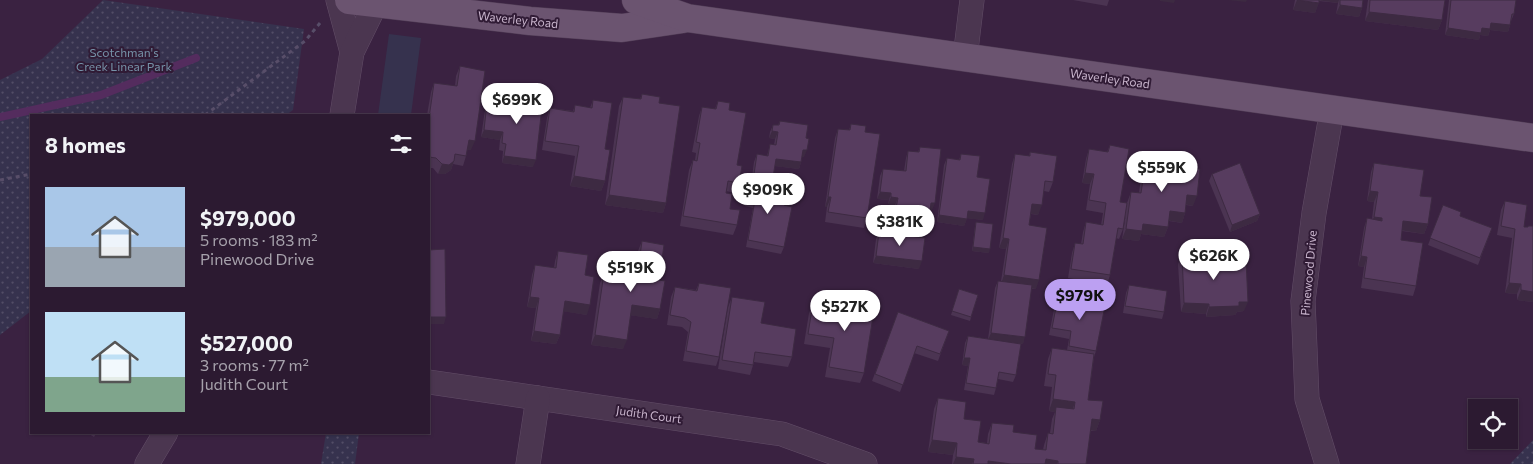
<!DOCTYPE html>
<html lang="en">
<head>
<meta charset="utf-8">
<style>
	body { margin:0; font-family:Commissioner,sans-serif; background:#38273d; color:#f1f3f6; height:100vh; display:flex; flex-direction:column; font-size:19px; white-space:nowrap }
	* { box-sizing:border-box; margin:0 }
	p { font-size:16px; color:#a6a1ab }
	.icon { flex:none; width:28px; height:28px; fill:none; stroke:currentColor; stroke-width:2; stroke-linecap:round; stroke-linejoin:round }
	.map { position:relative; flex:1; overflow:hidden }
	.details { position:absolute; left:30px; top:114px; width:400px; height:320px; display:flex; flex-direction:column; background:#2c1a31; border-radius:0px; box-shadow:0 1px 4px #0004,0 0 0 1px #48384d }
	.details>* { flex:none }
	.tools { position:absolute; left:1468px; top:399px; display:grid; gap:10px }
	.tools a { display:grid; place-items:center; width:50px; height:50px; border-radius:0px; background:#2c1a31; box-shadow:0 1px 4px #0004,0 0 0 1px #48384d; font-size:25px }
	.price { position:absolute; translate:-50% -42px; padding:0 11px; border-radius:18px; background:#fff; color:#222; font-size:16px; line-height:32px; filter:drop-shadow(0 1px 2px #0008) }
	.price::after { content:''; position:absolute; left:50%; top:30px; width:15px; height:11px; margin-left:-8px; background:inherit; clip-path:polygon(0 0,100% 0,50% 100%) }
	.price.active { background:#bca0f2; color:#111 }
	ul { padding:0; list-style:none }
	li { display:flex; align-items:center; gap:15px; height:125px; padding:0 15px }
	li span { display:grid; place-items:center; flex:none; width:140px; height:100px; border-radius:0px; color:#555 }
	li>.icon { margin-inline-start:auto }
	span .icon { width:60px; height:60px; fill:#fffc; stroke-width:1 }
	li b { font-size:21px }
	h2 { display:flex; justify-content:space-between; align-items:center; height:60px; padding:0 15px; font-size:21px }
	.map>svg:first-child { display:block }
	.green { fill:#36324e }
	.park { fill:url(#park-dots) }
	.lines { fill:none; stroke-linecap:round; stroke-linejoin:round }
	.stream { stroke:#542c5e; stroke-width:8 }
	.minor-casing { stroke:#634e68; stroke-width:25 }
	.primary-casing { stroke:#513d56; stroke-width:29 }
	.path { stroke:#584e69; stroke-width:3; stroke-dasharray:4 4; stroke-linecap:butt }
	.minor { stroke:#4b3650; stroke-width:24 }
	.primary { stroke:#6b5470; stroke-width:28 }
	.wall { fill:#4b3452 }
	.shaded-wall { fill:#3d2a42 }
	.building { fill:#573c5f; stroke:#3d2a42 }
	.labels { text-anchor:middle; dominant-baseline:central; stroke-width:4; stroke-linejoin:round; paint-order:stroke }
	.street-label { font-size:12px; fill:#c7b3cb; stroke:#301b35 }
	.park-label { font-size:12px; fill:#7692a8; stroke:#301b35 }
</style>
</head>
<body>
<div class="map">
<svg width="1533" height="464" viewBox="0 0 1533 464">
	<defs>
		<pattern id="park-dots" width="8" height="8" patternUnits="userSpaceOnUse" patternTransform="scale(1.25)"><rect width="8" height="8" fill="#36324e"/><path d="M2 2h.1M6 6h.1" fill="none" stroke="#524d66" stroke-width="1.8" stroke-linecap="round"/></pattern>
	</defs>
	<rect width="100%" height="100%" fill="#3a2241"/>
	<path class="green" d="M 389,34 L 421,38 L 411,115 L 378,115 Z"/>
	<g class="park">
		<path d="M 103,0 L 304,29 L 293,110 L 286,115 L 31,115 L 31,311 L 0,335 L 0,80 L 42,59 Z"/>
		<path d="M 326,433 L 359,433 L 355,464 L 321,464 Z"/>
		<path d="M 1533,440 L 1533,464 L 1510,464 Z"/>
	</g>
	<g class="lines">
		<path class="stream" d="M 0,117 L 101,95 L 196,58"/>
		<defs>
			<g id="minor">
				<path d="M 338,0 L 352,52"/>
				<path d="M 965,58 L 972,0"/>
				<path d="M 342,115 L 352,52 L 376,3"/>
				<path d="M 429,382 L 782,434 L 865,464"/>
				<path d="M 147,464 L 166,432"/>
				<path d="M 528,464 L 538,398"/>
				<path d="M 1327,464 L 1307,399 L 1303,301 L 1314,213 L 1332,110"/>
			</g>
			<g id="primary">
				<path d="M 349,0 L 530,21 L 622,28 L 683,19"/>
				<path d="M 636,0 L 687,18 L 1533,138"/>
			</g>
		</defs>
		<use href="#minor" class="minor-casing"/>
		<use href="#primary" class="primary-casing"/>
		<g class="path">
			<path d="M 205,115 L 305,41 L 320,23"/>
			<path d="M 0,180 L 31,174"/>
		</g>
		<use href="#minor" class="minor"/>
		<use href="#primary" class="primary"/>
	</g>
	<g class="wall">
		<path d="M 1073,0 L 1109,0 L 1107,6 Z"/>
		<path d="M 1295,0 L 1363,0 L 1362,8 L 1359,17 L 1336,14 L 1338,3 L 1319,1 L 1315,13 L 1293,10 Z"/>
		<path d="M 1368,0 L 1445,0 L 1442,20 L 1438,30 L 1365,21 Z"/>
		<path d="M 1449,0 L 1516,0 L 1514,14 L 1511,21 L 1510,25 L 1508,32 L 1490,30 L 1488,36 L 1480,35 L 1479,40 L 1445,35 Z"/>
		<path d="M 460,66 L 471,150 L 467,150 L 466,156 L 463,166 L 453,164 L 451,170 L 445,174 L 438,174 L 433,168 L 429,168 L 429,115 L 427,115 L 431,92 L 434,83 L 455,86 L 456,76 Z"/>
		<path d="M 513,94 L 533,167 L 502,163 L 503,151 L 499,150 L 500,140 L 481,137 L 485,110 L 487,103 L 510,106 Z"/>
		<path d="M 642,94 L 659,103 L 666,203 L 663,213 L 605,205 L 619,106 L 623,97 L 640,99 Z"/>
		<path d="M 593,100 L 605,149 L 605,181 L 601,191 L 570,186 L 575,156 L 542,150 L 547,118 L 550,108 L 573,111 L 575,105 L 590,108 Z"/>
		<path d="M 718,101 L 729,110 L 737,165 L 739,183 L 735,193 L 726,191 L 726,193 L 730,209 L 737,225 L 733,235 L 680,226 L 689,170 L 693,160 L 695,160 L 696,153 L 692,152 L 699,116 L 702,107 L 715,109 Z"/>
		<path d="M 780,121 L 806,138 L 804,157 L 802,157 L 801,162 L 799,169 L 775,166 L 772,181 L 771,200 L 784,205 L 784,247 L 781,254 L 746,247 L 753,208 L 745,206 L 749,184 L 752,177 L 754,162 L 757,154 L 767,156 L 770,144 L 774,145 L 775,139 L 769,138 L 770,132 L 773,125 L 778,125 Z"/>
		<path d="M 851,124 L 865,132 L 867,218 L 864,228 L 825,222 L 827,207 L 825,207 L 835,138 L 838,129 L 849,130 Z"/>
		<path d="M 1110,145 L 1120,202 L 1127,203 L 1131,192 L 1139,193 L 1142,169 L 1146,160 L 1158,161 L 1159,158 L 1184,167 L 1193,206 L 1186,205 L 1185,213 L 1182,223 L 1169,221 L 1168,227 L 1164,237 L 1141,234 L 1139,241 L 1122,239 L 1126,213 L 1123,229 L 1119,239 L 1116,238 L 1110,275 L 1107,285 L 1068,278 L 1072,253 L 1075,243 L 1081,244 L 1083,232 L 1086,222 L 1101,225 L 1103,213 L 1086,210 L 1090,184 L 1082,183 L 1086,159 L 1089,149 L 1107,152 Z"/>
		<path d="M 920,147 L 932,210 L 931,210 L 928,218 L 894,215 L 895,205 L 888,204 L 889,200 L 877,199 L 880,176 L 883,169 L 904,171 L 906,158 L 908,151 L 918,152 Z"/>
		<path d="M 1030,152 L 1053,182 L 1049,192 L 1044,191 L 1038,215 L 1031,214 L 1029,225 L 1036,289 L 1031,289 L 1023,344 L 1021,344 L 1016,375 L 1013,382 L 998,379 L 996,388 L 994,395 L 964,390 L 968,366 L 962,365 L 965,343 L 968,336 L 988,339 L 995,288 L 998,281 L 1001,281 L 1006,249 L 999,248 L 1012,164 L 1015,154 L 1029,156 Z"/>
		<path d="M 961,154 L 977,177 L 983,220 L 967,218 L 964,226 L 937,222 L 944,165 L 947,158 L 959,160 Z"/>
		<path d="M 1374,163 L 1420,196 L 1428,224 L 1424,234 L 1402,231 L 1401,240 L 1416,286 L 1413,296 L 1361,288 L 1364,267 L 1358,266 L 1364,228 L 1367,218 L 1372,219 L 1374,202 L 1367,201 L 1371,172 Z"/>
		<path d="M 1212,174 L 1260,214 L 1257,221 L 1230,232 L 1209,181 Z"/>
		<path d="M 1505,201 L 1524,227 L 1533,302 L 1517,300 L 1517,294 L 1505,293 L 1512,238 L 1497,235 L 1501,210 Z"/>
		<path d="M 1443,205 L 1460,216 L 1492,228 L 1478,265 L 1428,245 Z"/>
		<path d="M 976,222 L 989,253 L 972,251 L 975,226 Z"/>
		<path d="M 879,232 L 919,269 L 873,263 L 876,239 Z"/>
		<path d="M 642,241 L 660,309 L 657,319 L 630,315 L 623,349 L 591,345 L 600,283 L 604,273 L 635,278 L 638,251 Z"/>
		<path d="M 558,251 L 585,275 L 587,315 L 563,311 L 560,335 L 556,344 L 531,341 L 536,308 L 527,307 L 532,275 L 535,265 L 554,268 L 555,261 Z"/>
		<path d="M 1182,254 L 1208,262 L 1244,311 L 1237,312 L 1235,315 L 1206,317 L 1206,314 L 1181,312 L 1178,264 Z"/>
		<path d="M 699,283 L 719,357 L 716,366 L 683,361 L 688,332 L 682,327 L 667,325 L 671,297 L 675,287 L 696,290 Z"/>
		<path d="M 1129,285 L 1164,312 L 1162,319 L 1123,313 L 1126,293 Z"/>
		<path d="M 959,289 L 978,295 L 970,321 L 951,315 Z"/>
		<path d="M 732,297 L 761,323 L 792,357 L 788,367 L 754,362 L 750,375 L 718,369 L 728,307 Z"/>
		<path d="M 1058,297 L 1084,301 L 1085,297 L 1096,351 L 1094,357 L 1088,400 L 1100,420 L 1096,431 L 1090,431 L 1086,464 L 952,464 L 953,455 L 928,452 L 934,409 L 938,398 L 964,419 L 978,442 L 987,443 L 988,434 L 992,423 L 1013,432 L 1035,449 L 1043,450 L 1044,445 L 1048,433 L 1050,433 L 1052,419 L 1055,412 L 1049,411 L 1052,387 L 1044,386 L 1048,359 L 1052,348 L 1067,350 L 1069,339 L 1049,335 L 1055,304 Z"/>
		<path d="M 841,298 L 864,373 L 860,383 L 825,377 L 830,348 L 804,344 L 809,313 L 813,303 L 838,307 Z"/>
		<path d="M 898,312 L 949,331 L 938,361 L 914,353 L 900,392 L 872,381 Z"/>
		<path d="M 86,432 L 97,432 L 94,437 Z"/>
	</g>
	<g class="shaded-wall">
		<path d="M 1160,0 L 1175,0 L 1174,3 L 1160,1 Z"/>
		<path d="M 1228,0 L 1247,0 L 1246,2 Z"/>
		<path d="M 1297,0 L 1319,3 L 1315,13 L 1293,10 Z"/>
		<path d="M 1317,0 L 1339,0 L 1338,3 Z"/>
		<path d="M 1340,5 L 1362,8 L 1359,17 L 1336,14 Z"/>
		<path d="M 1369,12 L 1442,20 L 1438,30 L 1365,21 Z"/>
		<path d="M 1491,23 L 1510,25 L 1508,32 L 1490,30 L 1488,36 L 1480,35 L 1479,40 L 1445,35 L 1448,28 L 1482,28 Z"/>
		<path d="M 484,130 L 503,132 L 500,140 L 481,137 Z"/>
		<path d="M 772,131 L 778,132 L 775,139 L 769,138 Z"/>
		<path d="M 469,140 L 475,141 L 471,150 L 465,150 Z"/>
		<path d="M 803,150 L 807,150 L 804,157 L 800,157 Z"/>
		<path d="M 504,156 L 536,160 L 533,167 L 502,163 Z"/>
		<path d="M 776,159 L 801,162 L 799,169 L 774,166 Z"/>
		<path d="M 454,161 L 451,170 L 445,174 L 438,174 L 442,164 Z"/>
		<path d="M 1085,173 L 1094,174 L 1090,184 L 1082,183 Z"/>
		<path d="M 574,176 L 605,181 L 601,191 L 570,186 Z"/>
		<path d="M 1370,191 L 1378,192 L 1374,202 L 1367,201 Z"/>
		<path d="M 880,192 L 891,193 L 889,200 L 877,199 Z"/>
		<path d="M 609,195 L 666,203 L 663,213 L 605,205 Z"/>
		<path d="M 1187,195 L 1197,196 L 1193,206 L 1184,204 Z"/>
		<path d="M 828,197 L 831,197 L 827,207 L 825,207 Z"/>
		<path d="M 891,197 L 898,198 L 895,205 L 888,204 Z"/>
		<path d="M 931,203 L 935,203 L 932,210 L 929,210 Z"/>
		<path d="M 1032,204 L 1042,205 L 1038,215 L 1028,213 Z"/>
		<path d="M 896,208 L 930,211 L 928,218 L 894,215 Z"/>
		<path d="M 968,211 L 985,213 L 983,220 L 965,218 Z"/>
		<path d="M 1170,211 L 1185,213 L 1182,223 L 1166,220 Z"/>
		<path d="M 1260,214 L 1257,221 L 1230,232 L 1232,225 Z"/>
		<path d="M 939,215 L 967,219 L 964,226 L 937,222 Z"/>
		<path d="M 1374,217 L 1382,218 L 1379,227 L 1370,226 Z"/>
		<path d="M 1403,221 L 1428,224 L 1424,234 L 1400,230 Z"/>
		<path d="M 1143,224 L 1168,227 L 1164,237 L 1141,234 L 1139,241 L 1122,239 L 1126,229 Z"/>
		<path d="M 1003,238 L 1009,239 L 1006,249 L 999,248 Z"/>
		<path d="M 973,247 L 990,249 L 989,253 L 972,251 Z"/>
		<path d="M 876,256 L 922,261 L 919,269 L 873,263 Z"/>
		<path d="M 1361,256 L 1367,257 L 1364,267 L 1358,266 Z"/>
		<path d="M 1004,275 L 1039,280 L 1036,289 L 1001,284 Z"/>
		<path d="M 1509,283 L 1521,284 L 1517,294 L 1505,293 Z"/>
		<path d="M 1521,290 L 1533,292 L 1533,302 L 1517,300 Z"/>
		<path d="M 530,297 L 539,298 L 536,308 L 527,307 Z"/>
		<path d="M 565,301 L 590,305 L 587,315 L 561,311 Z"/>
		<path d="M 1239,302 L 1248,302 L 1244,311 L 1237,312 L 1235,315 L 1206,317 L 1209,307 Z"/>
		<path d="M 1184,303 L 1209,304 L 1206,314 L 1181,312 Z"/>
		<path d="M 632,305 L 660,309 L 657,319 L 628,315 Z"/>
		<path d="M 429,317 L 446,317 L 444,324 L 429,324 Z"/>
		<path d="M 534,331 L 560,335 L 556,344 L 531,341 Z"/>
		<path d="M 991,333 L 1025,337 L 1023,344 L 988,340 Z"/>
		<path d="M 595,335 L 627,340 L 623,349 L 591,345 Z"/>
		<path d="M 964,358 L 970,358 L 968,366 L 962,365 Z"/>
		<path d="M 1053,399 L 1075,402 L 1071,414 L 1056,407 L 1055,412 L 1049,411 Z"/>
		<path d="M 1092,419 L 1100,420 L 1096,431 L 1088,430 Z"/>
		<path d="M 932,440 L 957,443 L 953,455 L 928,452 Z"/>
		<path d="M 956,457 L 974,459 L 972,464 L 953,464 Z"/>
		<path d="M 1046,459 L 1058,461 L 1057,464 L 1044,464 Z"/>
		<path d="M 988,461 L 1011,464 L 987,464 Z"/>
	</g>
	<g class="building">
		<path d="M 1297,0 L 1319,0 L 1319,3 Z"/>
		<path d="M 1340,0 L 1363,0 L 1362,8 L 1340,5 Z"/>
		<path d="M 1370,0 L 1445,0 L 1442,20 L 1369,12 Z"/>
		<path d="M 1451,0 L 1516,0 L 1514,14 L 1512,14 L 1510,25 L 1491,23 L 1490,29 L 1482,28 L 1481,33 L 1448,28 Z"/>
		<path d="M 460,66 L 485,71 L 475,141 L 469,140 L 466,156 L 455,154 L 454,161 L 449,165 L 442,164 L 436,158 L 429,157 L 429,118 L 434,83 L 457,86 Z"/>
		<path d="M 513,94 L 543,98 L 536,160 L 504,156 L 506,144 L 502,143 L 503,132 L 484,130 L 487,103 L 512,106 Z"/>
		<path d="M 642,94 L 660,97 L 659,103 L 680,106 L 666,203 L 609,195 L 623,97 L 641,99 Z"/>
		<path d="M 593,100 L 612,103 L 605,149 L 610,150 L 605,181 L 574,176 L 579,146 L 545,141 L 550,108 L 574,112 L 575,105 L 592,108 Z"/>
		<path d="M 718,101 L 730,103 L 729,110 L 746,113 L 737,165 L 742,166 L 739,183 L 728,181 L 726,193 L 732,194 L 730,209 L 740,210 L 737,225 L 683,216 L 693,160 L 697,161 L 700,143 L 696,142 L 702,107 L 716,109 Z"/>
		<path d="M 780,121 L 808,125 L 806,138 L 809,139 L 807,150 L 803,150 L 801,162 L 776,159 L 773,177 L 754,174 L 757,154 L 768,156 L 770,144 L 776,145 L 778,132 L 772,131 L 773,125 L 779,125 Z"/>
		<path d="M 851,124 L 866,126 L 865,132 L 880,134 L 867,218 L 828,212 L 831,197 L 828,197 L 838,129 L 850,130 Z"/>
		<path d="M 1110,145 L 1129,149 L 1120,202 L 1127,203 L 1123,229 L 1118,228 L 1110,275 L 1071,269 L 1075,243 L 1083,244 L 1086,222 L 1103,225 L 1106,203 L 1089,200 L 1094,174 L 1085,173 L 1089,149 L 1108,152 Z"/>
		<path d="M 920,147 L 941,149 L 935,203 L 931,203 L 930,211 L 896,208 L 898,198 L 891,197 L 891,193 L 880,192 L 883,169 L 906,171 L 908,151 L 919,152 Z"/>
		<path d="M 1030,152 L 1057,156 L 1053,182 L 1045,181 L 1042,205 L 1032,204 L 1029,225 L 1047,228 L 1039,280 L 1004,275 L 1009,239 L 1003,238 L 1015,154 L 1030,156 Z"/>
		<path d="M 961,154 L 980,156 L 977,177 L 990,179 L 985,213 L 968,211 L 967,219 L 939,215 L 947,158 L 960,160 Z"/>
		<path d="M 1159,158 L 1184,162 L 1184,167 L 1200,169 L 1197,196 L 1187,195 L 1185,213 L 1170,211 L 1168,227 L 1143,224 L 1142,231 L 1126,229 L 1131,192 L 1141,193 L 1146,160 L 1159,161 Z"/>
		<path d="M 1240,163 L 1260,214 L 1232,225 L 1212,174 Z"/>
		<path d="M 1374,163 L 1424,170 L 1420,196 L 1432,197 L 1428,224 L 1403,221 L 1401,240 L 1423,243 L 1416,286 L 1364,278 L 1367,257 L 1361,256 L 1367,218 L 1382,221 L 1382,218 L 1374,217 L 1378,192 L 1370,191 Z"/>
		<path d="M 752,177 L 775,181 L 771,200 L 785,202 L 784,205 L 792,207 L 784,247 L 748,240 L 755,200 L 748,199 Z"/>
		<path d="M 1505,201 L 1527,205 L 1524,227 L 1528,227 L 1528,226 L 1533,226 L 1533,292 L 1521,290 L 1521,284 L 1509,283 L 1515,229 L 1501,226 Z"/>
		<path d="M 1443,205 L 1461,212 L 1460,216 L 1492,228 L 1480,258 L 1430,238 Z"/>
		<path d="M 976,222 L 993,224 L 990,249 L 973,247 Z"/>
		<path d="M 879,232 L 925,238 L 922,261 L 876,256 Z"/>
		<path d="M 642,241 L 664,245 L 659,280 L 665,281 L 660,309 L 632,305 L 627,340 L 595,335 L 604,273 L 637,278 Z"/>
		<path d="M 445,249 L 446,317 L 429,317 L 429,250 Z"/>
		<path d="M 558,251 L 588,255 L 585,275 L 594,277 L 590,305 L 565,301 L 560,335 L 534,331 L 539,298 L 530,297 L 535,265 L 556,268 Z"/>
		<path d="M 1208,253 L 1208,262 L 1246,260 L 1248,302 L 1239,302 L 1239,306 L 1209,307 L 1209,304 L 1184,303 L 1182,254 Z"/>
		<path d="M 998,281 L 1032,285 L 1025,337 L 991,333 Z"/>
		<path d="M 699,283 L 731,288 L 719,357 L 686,351 L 691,322 L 685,318 L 670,315 L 675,287 L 697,291 Z"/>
		<path d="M 1129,285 L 1167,291 L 1164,312 L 1125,306 Z"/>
		<path d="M 959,289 L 978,295 L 971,317 L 952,311 Z"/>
		<path d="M 732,297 L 765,302 L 761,323 L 796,329 L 792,357 L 755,352 L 753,365 L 722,360 Z"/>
		<path d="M 1058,297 L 1084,301 L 1085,297 L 1106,301 L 1096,351 L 1069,346 L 1071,331 L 1052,328 Z"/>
		<path d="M 841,298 L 875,304 L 864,373 L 829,367 L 834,338 L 808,334 L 813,303 L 839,307 Z"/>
		<path d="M 898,312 L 949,331 L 940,354 L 917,346 L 903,385 L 875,374 Z"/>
		<path d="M 968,336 L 1021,344 L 1016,375 L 999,372 L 996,388 L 966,383 L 970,358 L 964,358 Z"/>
		<path d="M 1052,348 L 1094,354 L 1088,400 L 1103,401 L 1100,420 L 1092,419 L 1086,464 L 1058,464 L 1058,461 L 1046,459 L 1045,464 L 1011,464 L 988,461 L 988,464 L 973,464 L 974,459 L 956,457 L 957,443 L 932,440 L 938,398 L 966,402 L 964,419 L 981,421 L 978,442 L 989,444 L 992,423 L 1014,425 L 1013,432 L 1037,435 L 1035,449 L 1046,450 L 1048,433 L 1053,434 L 1056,407 L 1074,409 L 1075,402 L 1053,399 L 1056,375 L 1048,374 Z"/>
	</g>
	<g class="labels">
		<g class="street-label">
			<text transform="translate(518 19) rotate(6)">Waverley Road</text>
			<text transform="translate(1110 78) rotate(8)">Waverley Road</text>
			<text transform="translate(1308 273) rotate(-85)">Pinewood Drive</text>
			<text transform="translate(649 414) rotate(8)">Judith Court</text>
		</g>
		<g class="park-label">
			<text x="124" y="52">Scotchman's<tspan x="124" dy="14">Creek Linear Park</tspan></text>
		</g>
	</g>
</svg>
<div class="tools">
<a><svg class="icon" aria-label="locate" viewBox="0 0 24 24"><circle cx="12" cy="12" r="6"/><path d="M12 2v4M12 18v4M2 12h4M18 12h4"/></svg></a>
</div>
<b class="price" style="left:517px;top:125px">$699K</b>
<b class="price" style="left:1162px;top:193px">$559K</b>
<b class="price" style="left:768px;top:215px">$909K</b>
<b class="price" style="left:900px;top:247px">$381K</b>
<b class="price" style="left:1214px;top:281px">$626K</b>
<b class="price" style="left:631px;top:293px">$519K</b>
<b class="price active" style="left:1080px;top:321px">$979K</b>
<b class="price" style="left:845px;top:332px">$527K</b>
<section class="details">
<h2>8 homes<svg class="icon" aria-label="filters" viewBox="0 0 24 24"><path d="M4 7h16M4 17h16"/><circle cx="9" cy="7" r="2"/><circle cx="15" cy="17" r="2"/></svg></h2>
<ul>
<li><span style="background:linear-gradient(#a9c7e8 60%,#9aa5b1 0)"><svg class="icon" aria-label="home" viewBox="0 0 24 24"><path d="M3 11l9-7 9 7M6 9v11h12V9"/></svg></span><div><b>$979,000</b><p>5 rooms · 183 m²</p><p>Pinewood Drive</p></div></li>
<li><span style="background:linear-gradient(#bfe0f5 65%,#7fa58c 0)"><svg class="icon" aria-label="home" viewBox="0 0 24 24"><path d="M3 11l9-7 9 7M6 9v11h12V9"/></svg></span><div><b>$527,000</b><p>3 rooms · 77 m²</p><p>Judith Court</p></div></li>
</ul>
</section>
</div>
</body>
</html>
